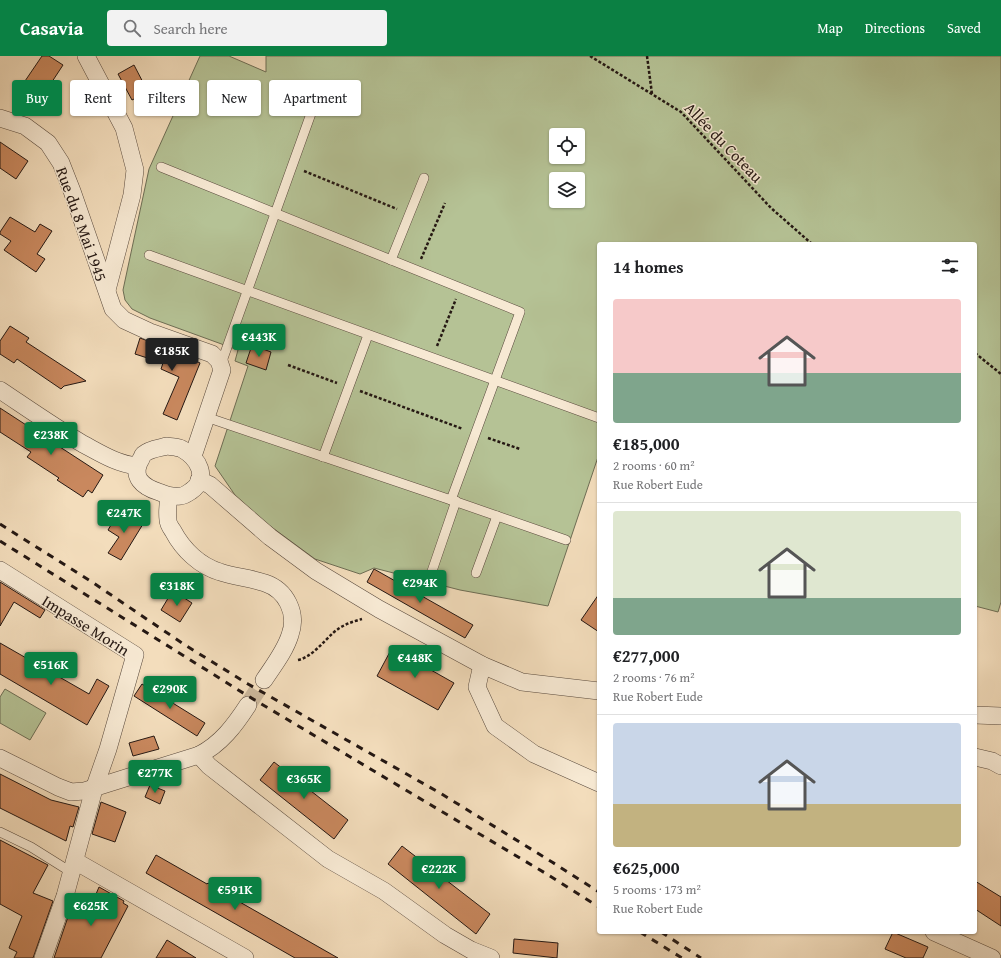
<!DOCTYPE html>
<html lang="en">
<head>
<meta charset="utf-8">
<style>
	body { margin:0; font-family:"Gentium Book Plus",serif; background:#f2f2f2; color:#202124; height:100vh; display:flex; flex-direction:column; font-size:15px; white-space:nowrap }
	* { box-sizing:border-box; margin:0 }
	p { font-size:13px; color:#757577 }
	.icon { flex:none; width:22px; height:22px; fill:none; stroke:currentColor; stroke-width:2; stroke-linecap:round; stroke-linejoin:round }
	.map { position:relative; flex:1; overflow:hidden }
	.drawer { position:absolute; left:597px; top:186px; width:380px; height:692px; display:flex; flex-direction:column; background:#fff; border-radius:4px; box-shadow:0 1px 3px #0004 }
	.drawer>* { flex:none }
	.hud { position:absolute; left:12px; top:24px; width:380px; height:36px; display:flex; gap:8px }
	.fabs { position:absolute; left:549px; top:72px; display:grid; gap:8px }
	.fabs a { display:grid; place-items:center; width:36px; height:36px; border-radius:4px; background:#fff; box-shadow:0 1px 3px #0004; font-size:20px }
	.price { position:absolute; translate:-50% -34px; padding:0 9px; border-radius:4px; background:#0b8043; color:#fff; font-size:13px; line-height:26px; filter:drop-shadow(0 1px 2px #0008) }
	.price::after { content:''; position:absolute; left:50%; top:24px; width:12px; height:9px; margin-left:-6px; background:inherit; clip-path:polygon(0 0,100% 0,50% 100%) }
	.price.current { background:#222; color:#fff }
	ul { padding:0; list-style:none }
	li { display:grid; align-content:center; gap:8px; height:212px; padding:0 16px }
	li+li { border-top:1px solid #e0e0e0 }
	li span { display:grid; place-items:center; height:124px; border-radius:4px; color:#555 }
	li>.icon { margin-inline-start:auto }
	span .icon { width:72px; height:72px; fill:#fffc; stroke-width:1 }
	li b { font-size:17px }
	h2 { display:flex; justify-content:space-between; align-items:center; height:48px; padding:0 16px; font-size:17px }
	.pill { padding:0 14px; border-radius:4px; background:#fff; box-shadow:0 1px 3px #0004; font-size:14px; line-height:36px }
	.pill.current { background:#0b8043; color:#fff }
	header { display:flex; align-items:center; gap:24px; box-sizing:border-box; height:56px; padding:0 20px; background:#0b8043; color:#fff }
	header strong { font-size:19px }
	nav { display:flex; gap:22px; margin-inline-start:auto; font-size:14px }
	.search { width:280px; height:36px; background:#f2f2f2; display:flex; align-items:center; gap:10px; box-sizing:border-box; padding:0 14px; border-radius:4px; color:#757577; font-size:15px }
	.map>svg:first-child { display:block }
	.green { fill:#b5c295; stroke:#6d6d54; fill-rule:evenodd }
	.building { fill:#c9885e; stroke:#251813 }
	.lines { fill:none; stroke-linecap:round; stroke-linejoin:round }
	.minor-tunnel { stroke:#cab69a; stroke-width:17; stroke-dasharray:17 8; stroke-linecap:butt }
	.service-casing { stroke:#58493d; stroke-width:10 }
	.minor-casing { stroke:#58493d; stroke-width:18 }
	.path { stroke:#251813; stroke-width:2.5; stroke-dasharray:3 2; stroke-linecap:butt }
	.service { stroke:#f7e9d3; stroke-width:9 }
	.minor { stroke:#f7e9d3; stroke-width:17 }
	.rail { stroke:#251813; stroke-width:3; stroke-dasharray:7 7; stroke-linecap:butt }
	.labels { text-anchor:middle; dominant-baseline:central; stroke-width:3; stroke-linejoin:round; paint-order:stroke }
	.street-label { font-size:16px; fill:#251813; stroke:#f7e9d3 }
</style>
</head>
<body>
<header>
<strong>Casavia</strong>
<div class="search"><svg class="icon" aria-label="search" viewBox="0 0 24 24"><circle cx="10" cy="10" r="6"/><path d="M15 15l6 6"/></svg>Search here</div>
<nav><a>Map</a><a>Directions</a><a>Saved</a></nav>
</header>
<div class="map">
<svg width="1001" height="902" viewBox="0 0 1001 902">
	<rect width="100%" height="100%" fill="#f3ddbc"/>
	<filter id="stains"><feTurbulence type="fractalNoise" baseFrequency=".005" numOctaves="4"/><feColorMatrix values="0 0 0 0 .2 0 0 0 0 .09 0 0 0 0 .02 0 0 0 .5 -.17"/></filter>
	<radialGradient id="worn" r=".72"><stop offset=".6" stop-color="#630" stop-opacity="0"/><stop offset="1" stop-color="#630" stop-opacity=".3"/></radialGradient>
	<g class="green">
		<path d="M 200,0 L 229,0 L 266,16 L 266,0 L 1001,0 L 1001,546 L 998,556 L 975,550 L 975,188 L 599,188 L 599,398 L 548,550 L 460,534 L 374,512 L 360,518 L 315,503 L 262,464 L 235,439 L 215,410 L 248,310 L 235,305 L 238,294 L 150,262 L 132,253 L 125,244 L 123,234 L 149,113 ZM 556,79 L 578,79 L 578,101 L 556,101 ZM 556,123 L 578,123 L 578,145 L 556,145 Z"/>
		<path d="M 5,633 L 46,657 L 30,684 L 0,667 L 0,641 Z"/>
	</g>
	<g class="building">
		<path d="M 42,0 L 49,0 L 63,9 L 44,38 L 25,25 Z"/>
		<path d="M 134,9 L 148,36 L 132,44 L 118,18 Z"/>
		<path d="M 0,86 L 28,105 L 16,123 L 0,112 Z"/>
		<path d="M 10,161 L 35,176 L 40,168 L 52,175 L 37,198 L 45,203 L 36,216 L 4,194 L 11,185 L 0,178 L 0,176 Z"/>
		<path d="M 10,270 L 29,282 L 26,286 L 86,325 L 64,330 L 61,333 L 17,303 L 14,307 L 0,298 L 0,285 Z"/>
		<path d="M 140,282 L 196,303 L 196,305 L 200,307 L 177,364 L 163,358 L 179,321 L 161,313 L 163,307 L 135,298 Z"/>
		<path d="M 252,289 L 271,296 L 266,314 L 246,307 Z"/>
		<path d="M 0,352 L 103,419 L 92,437 L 88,434 L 83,441 L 57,424 L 59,422 L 27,401 L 31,396 L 0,376 Z"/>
		<path d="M 120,454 L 143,468 L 121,504 L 108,497 L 119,481 L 108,474 Z"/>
		<path d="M 374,513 L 473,569 L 465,582 L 367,526 Z"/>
		<path d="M 0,526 L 45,554 L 40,562 L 14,546 L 0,570 Z"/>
		<path d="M 175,536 L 192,547 L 180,566 L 161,554 L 170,539 L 172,540 Z"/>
		<path d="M 599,538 L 599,576 L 581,564 Z"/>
		<path d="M 0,587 L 89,638 L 97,623 L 109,630 L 87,669 L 0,618 Z"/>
		<path d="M 392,592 L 454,627 L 438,654 L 377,620 Z"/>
		<path d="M 142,628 L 205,667 L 197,680 L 134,640 Z"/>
		<path d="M 154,680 L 159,693 L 133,700 L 129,687 Z"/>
		<path d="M 274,706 L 348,764 L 334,783 L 260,724 Z"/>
		<path d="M 0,718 L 51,744 L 79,751 L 73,771 L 70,770 L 66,785 L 0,752 Z"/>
		<path d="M 150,729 L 165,735 L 160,748 L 145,741 Z"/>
		<path d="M 101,746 L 126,756 L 115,786 L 92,778 Z"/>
		<path d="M 0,784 L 48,809 L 33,837 L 53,845 L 33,902 L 14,902 L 17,896 L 9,892 L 22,860 L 0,848 Z"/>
		<path d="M 402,790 L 490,858 L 476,878 L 388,808 Z"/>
		<path d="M 156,799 L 207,828 L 208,827 L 239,844 L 238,845 L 338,902 L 295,902 L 146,817 Z"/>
		<path d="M 975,825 L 1001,841 L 1001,870 L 975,853 Z"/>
		<path d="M 99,831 L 124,845 L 123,847 L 128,850 L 101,902 L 54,902 L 71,852 L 73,853 L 77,844 L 91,850 Z"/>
		<path d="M 893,876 L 928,891 L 923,902 L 906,902 L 885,893 Z"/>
		<path d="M 514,883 L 558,887 L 557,902 L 513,897 Z"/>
		<path d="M 167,884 L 196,902 L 156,902 Z"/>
	</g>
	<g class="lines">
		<path class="minor-tunnel" d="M 248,649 L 264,624"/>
		<defs>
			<g id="service">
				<path d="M 161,111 L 520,256 L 451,444 L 206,361"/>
				<path d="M 149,199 L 599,362"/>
				<path d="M 391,204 L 424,122"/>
				<path d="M 221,308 L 313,52"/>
				<path d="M 323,401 L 368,279"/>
				<path d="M 451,444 L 566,484"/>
				<path d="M 476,517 L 497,460"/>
				<path d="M 431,518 L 456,445"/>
				<path d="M 0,776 L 31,791 L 71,816"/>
			</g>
			<g id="minor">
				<path d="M 86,0 L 124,72 L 135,114 L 132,139 L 107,234"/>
				<path d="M 0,62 L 25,70 L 48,87 L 61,107 L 72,135 L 113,253 L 124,264 L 150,276 L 212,298 L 219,305 L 222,314 L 193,400"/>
				<path d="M 0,334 C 27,352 54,371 83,388 C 100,397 117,408 137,410"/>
				<path d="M 167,390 C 172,391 178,391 182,393 C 198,402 210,422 191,435 C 188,437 184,440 180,440 C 173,441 166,439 159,436 C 143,431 130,421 141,403 C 142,402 142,399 144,398 C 149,393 160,392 167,390 Z"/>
				<path d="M 199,424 L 210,429 L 270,481 L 316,515 L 379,553 L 482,609 L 522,626 L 599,635"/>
				<path d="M 169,440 C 168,447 167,456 168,464 C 168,468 171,472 173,475 C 183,494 200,510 220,516 C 235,521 251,522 265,527 C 286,534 298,557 290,579 C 285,595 274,609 264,624"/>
				<path d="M 0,514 L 135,599 L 108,693 L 94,733 L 65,840 L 43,902"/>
				<path d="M 482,609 L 477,631 L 495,670 L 534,698 L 599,727"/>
				<path d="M 975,659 L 1001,660"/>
				<path d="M 199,699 L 209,710 L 328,803 L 384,835 L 445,879 L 471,894 L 491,902"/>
				<path d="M 975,701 L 992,705 L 1001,710"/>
				<path d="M 0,702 L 58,731 L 71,736 L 84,735 L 199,699 C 221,688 235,669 248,649"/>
				<path d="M 75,805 L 245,902"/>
				<path d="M 934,876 L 992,902"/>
			</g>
		</defs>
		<use href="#service" class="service-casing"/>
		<use href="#minor" class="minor-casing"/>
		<g class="path">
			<path d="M 590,0 L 681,56 L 771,152 L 812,188"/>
			<path d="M 647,0 L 652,38"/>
			<path d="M 304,115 L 397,153"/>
			<path d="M 421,203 L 445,147"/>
			<path d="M 437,290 L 456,243"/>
			<path d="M 975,297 L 1001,318"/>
			<path d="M 288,309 L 337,327"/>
			<path d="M 360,335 L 463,373"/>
			<path d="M 488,382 L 520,393"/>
			<path d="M 298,604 C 312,601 323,586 333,577 C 342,569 351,566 362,563"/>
		</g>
		<use href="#service" class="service"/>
		<use href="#minor" class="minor"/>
		<g class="rail">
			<path d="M 0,468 L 92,526 L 185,589 L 248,628 L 440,737 L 552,806 L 599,836"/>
			<path d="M 0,485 L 248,640 L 545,817 L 599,851"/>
			<path d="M 640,876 L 682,902"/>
			<path d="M 661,876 L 701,902"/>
		</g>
	</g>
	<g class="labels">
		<g class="street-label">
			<text transform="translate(724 86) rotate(46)">Allée du Coteau</text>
			<text transform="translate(82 168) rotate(70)">Rue du 8 Mai 1945</text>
			<text transform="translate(86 569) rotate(32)">Impasse Morin</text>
		</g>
	</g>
	<rect width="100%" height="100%" filter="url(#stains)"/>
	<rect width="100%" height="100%" fill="url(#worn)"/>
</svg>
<div class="fabs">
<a><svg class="icon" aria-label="locate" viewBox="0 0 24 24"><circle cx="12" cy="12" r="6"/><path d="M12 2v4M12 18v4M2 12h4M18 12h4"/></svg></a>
<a><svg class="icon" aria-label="layers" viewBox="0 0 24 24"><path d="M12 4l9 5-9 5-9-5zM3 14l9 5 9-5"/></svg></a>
</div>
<b class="price" style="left:259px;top:302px">€443K</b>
<b class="price current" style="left:172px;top:316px">€185K</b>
<b class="price" style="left:51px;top:400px">€238K</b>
<b class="price" style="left:124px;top:478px">€247K</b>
<b class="price" style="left:420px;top:548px">€294K</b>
<b class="price" style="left:177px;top:551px">€318K</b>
<b class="price" style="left:415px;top:623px">€448K</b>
<b class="price" style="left:51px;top:630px">€516K</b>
<b class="price" style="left:170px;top:654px">€290K</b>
<b class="price" style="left:155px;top:738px">€277K</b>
<b class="price" style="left:304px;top:744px">€365K</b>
<b class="price" style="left:439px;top:834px">€222K</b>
<b class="price" style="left:235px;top:855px">€591K</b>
<b class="price" style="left:91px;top:871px">€625K</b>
<div class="hud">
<a class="pill current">Buy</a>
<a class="pill">Rent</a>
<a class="pill">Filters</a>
<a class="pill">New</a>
<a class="pill">Apartment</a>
</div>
<section class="drawer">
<h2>14 homes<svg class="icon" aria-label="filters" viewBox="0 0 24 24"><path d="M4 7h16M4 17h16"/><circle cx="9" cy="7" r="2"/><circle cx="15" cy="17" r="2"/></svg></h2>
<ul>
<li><span style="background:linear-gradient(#f6c9c9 60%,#7fa58c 0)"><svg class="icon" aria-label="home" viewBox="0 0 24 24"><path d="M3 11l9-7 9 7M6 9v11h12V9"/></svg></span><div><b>€185,000</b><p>2 rooms · 60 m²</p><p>Rue Robert Eude</p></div></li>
<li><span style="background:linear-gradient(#dfe7d0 70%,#7fa58c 0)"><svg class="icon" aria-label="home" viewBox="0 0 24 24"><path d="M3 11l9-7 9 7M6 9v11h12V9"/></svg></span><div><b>€277,000</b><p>2 rooms · 76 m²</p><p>Rue Robert Eude</p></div></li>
<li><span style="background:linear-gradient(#c9d6e8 65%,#c2b280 0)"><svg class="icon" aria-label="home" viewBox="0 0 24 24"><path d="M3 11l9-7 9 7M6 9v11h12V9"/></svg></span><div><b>€625,000</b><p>5 rooms · 173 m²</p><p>Rue Robert Eude</p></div></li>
</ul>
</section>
</div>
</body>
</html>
